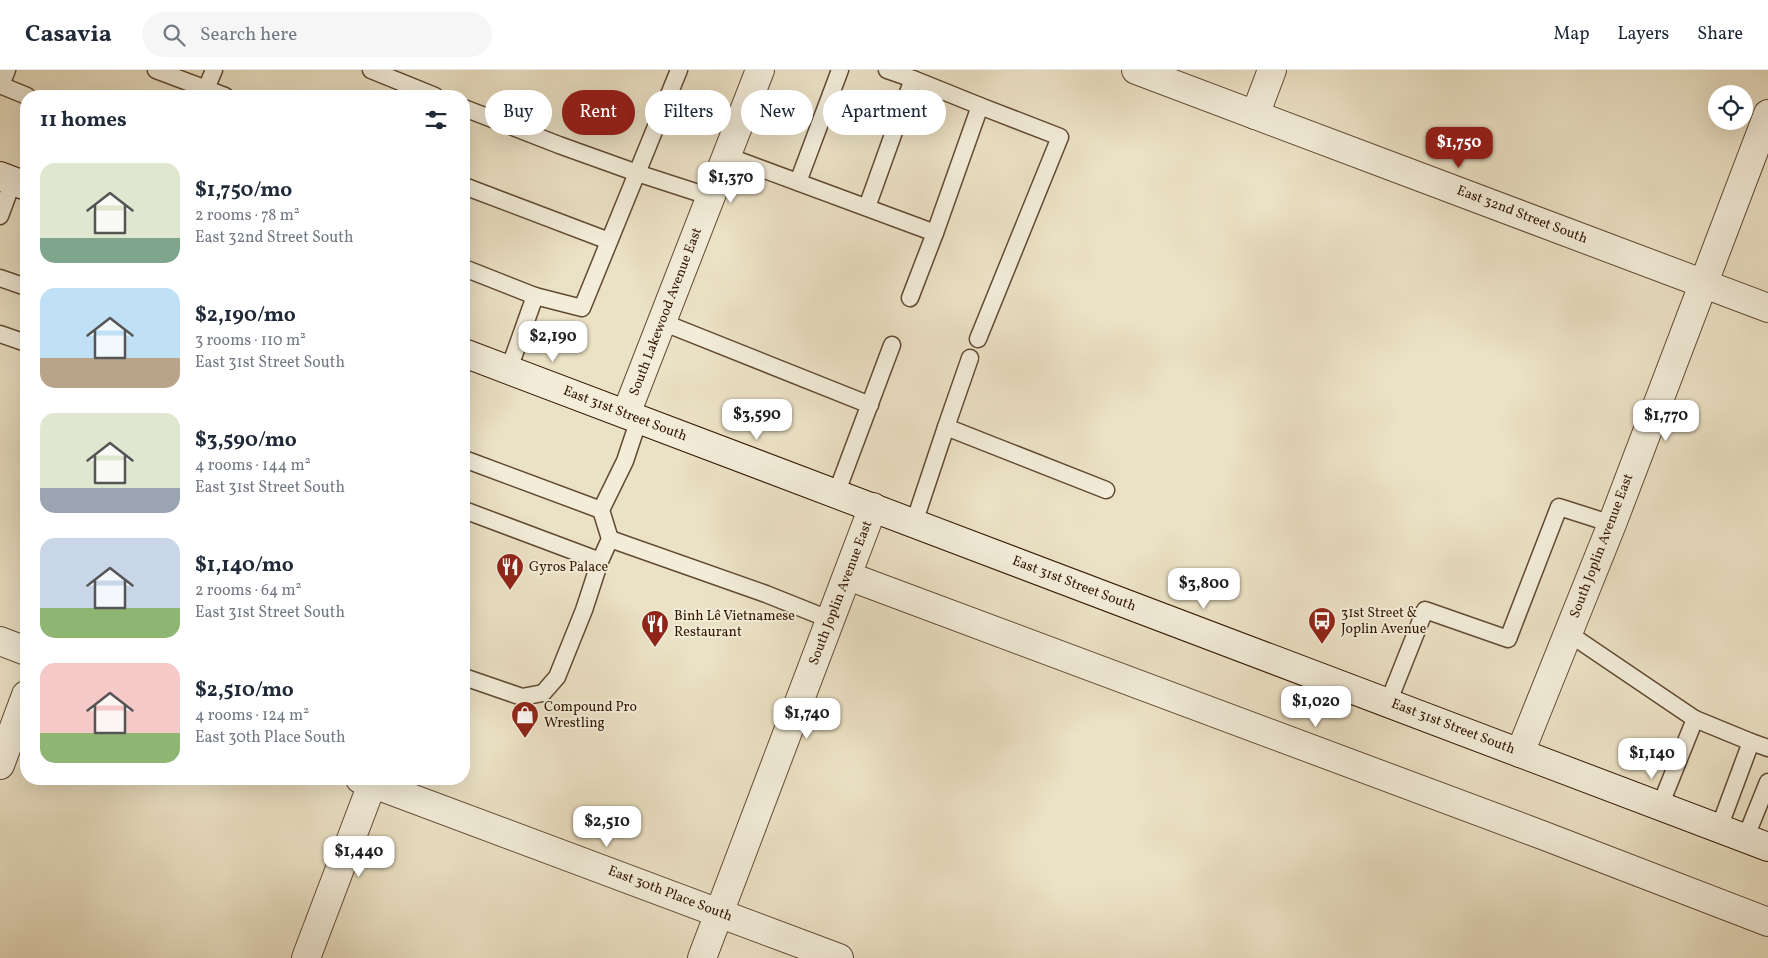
<!DOCTYPE html>
<html lang="en">
<head>
<meta charset="utf-8">
<style>
	body { margin:0; font-family:Vollkorn,serif; background:#f6f6f7; color:#1f2937; height:100vh; display:flex; flex-direction:column; font-size:19px; white-space:nowrap }
	* { box-sizing:border-box; margin:0 }
	p { font-size:16px; color:#747a83 }
	.icon { flex:none; width:28px; height:28px; fill:none; stroke:currentColor; stroke-width:2; stroke-linecap:round; stroke-linejoin:round }
	.map { position:relative; flex:1; overflow:hidden }
	.side { position:absolute; left:20px; top:20px; width:450px; height:695px; display:flex; flex-direction:column; background:#fff; border-radius:20px; box-shadow:0 5px 20px #0002 }
	.side>* { flex:none }
	.guide { position:absolute; left:485px; top:20px; width:475px; height:45px; display:flex; gap:10px }
	.buttons { position:absolute; left:1708px; top:15px; display:grid; gap:10px }
	.buttons a { display:grid; place-items:center; width:45px; height:45px; border-radius:50%; background:#fff; box-shadow:0 5px 20px #0002; font-size:25px }
	.price { position:absolute; translate:-50% -42px; padding:0 11px; border-radius:10px; background:#fff; color:#222; font-size:16px; line-height:32px; filter:drop-shadow(0 1px 2px #0008) }
	.price::after { content:''; position:absolute; left:50%; top:30px; width:15px; height:11px; margin-left:-8px; background:inherit; clip-path:polygon(0 0,100% 0,50% 100%) }
	.price.on { background:#8f2418; color:#fff }
	ul { padding:0; list-style:none }
	li { display:flex; align-items:center; gap:15px; height:125px; padding:0 20px }
	li span { display:grid; place-items:center; flex:none; width:140px; height:100px; border-radius:15px; color:#555 }
	li>.icon { margin-inline-start:auto }
	span .icon { width:60px; height:60px; fill:#fffc; stroke-width:1 }
	li b { font-size:21px }
	h2 { display:flex; justify-content:space-between; align-items:center; height:60px; padding:0 20px; font-size:21px }
	.tag { padding:0 18px; border-radius:22px; background:#fff; box-shadow:0 5px 20px #0002; font-size:18px; line-height:45px }
	.tag.on { background:#8f2418; color:#fff }
	header { display:flex; align-items:center; gap:30px; box-sizing:border-box; height:70px; padding:0 25px; background:#fff; border-bottom:1px solid #e0e1e3 }
	header strong { font-size:24px }
	nav { display:flex; gap:28px; margin-inline-start:auto; font-size:18px }
	.search { width:350px; height:45px; background:#f6f6f7; display:flex; align-items:center; gap:12px; box-sizing:border-box; padding:0 18px; border-radius:28px; color:#747a83; font-size:19px }
	.map>svg:first-child { display:block }
	.lines { fill:none; stroke-linecap:round; stroke-linejoin:round }
	.lane-casing { stroke:#624a32; stroke-width:19 }
	.street-casing { stroke:#624a32; stroke-width:30 }
	.secondary-casing { stroke:#341701; stroke-width:30 }
	.lane { stroke:#f2ecd9; stroke-width:16 }
	.street { stroke:#f2ecd9; stroke-width:28 }
	.secondary { stroke:#f2ecd9; stroke-width:28 }
	.labels { text-anchor:middle; dominant-baseline:central; stroke-width:4; stroke-linejoin:round; paint-order:stroke }
	.street-label { font-size:14px; fill:#341701; stroke:#f2ecd9 }
	.poi-label { font-size:14px; fill:#341701; stroke:#f2ecd9; text-anchor:start }
</style>
</head>
<body>
<header>
<strong>Casavia</strong>
<div class="search"><svg class="icon" aria-label="search" viewBox="0 0 24 24"><circle cx="10" cy="10" r="6"/><path d="M15 15l6 6"/></svg>Search here</div>
<nav><a>Map</a><a>Layers</a><a>Share</a></nav>
</header>
<div class="map">
<svg width="1768" height="888" viewBox="0 0 1768 888">
	<rect width="100%" height="100%" fill="#ebe1c4"/>
	<filter id="stains"><feTurbulence type="fractalNoise" baseFrequency=".004" numOctaves="4"/><feColorMatrix values="0 0 0 0 .2 0 0 0 0 .09 0 0 0 0 .02 0 0 0 .5 -.17"/></filter>
	<radialGradient id="worn" r=".72"><stop offset=".6" stop-color="#630" stop-opacity="0"/><stop offset="1" stop-color="#630" stop-opacity=".3"/></radialGradient>
	<g class="lines">
		<defs>
			<g id="lane">
				<path d="M 156,0 L 225,26"/>
				<path d="M 371,0 L 435,26"/>
				<path d="M 913,9 L 980,36 L 935,163"/>
				<path d="M 0,15 L 27,26"/>
				<path d="M 1,15 L 7,0"/>
				<path d="M 203,26 L 214,0"/>
				<path d="M 464,38 L 559,75 L 637,103 L 679,0"/>
				<path d="M 727,86 L 935,163 L 910,228"/>
				<path d="M 798,112 L 840,0"/>
				<path d="M 464,116 L 609,171"/>
				<path d="M 867,137 L 913,9 L 887,0"/>
				<path d="M 0,146 L 13,111"/>
				<path d="M 464,198 L 535,226"/>
				<path d="M 0,208 L 26,217"/>
				<path d="M 662,252 L 870,335"/>
				<path d="M 0,264 L 26,273"/>
				<path d="M 978,269 L 1060,67 L 980,36"/>
				<path d="M 509,299 L 535,226 L 582,238 L 637,103 L 711,127"/>
				<path d="M 946,357 L 970,288"/>
				<path d="M 464,389 L 601,440"/>
				<path d="M 836,424 L 892,275"/>
				<path d="M 464,440 L 600,491 L 610,469 L 601,440 L 625,391 L 639,349"/>
				<path d="M 914,453 L 946,357 L 1106,420"/>
				<path d="M 610,469 L 766,524 L 831,550"/>
				<path d="M 1568,563 L 1695,649 L 1660,736"/>
				<path d="M 464,607 L 522,627 L 543,623 L 557,607 L 584,540 L 600,491"/>
				<path d="M 1388,633 L 1425,540 L 1508,569 L 1559,437 L 1612,454"/>
				<path d="M 1695,649 L 1751,672 L 1719,758"/>
				<path d="M 1751,672 L 1768,678"/>
				<path d="M 1745,769 L 1768,712"/>
			</g>
			<g id="street">
				<path d="M 1136,0 L 1768,238"/>
				<path d="M 1255,45 L 1272,0"/>
				<path d="M 626,344 L 760,0"/>
				<path d="M 848,506 L 1542,765 L 1768,852"/>
				<path d="M 0,571 L 26,581"/>
				<path d="M 1520,683 L 1612,454 L 1768,44"/>
				<path d="M 0,695 L 26,625"/>
				<path d="M 360,709 L 839,888"/>
				<path d="M 306,888 L 372,714"/>
				<path d="M 702,888 L 873,437"/>
			</g>
			<g id="secondary">
				<path d="M 0,106 L 26,116"/>
				<path d="M 464,283 L 1768,777"/>
			</g>
		</defs>
		<use href="#lane" class="lane-casing"/>
		<use href="#street" class="street-casing"/>
		<use href="#secondary" class="secondary-casing"/>
		<use href="#lane" class="lane"/>
		<use href="#street" class="street"/>
		<use href="#secondary" class="secondary"/>
	</g>
	<defs>
		<symbol id="restaurant-pin" viewBox="-11 -11 22 30"><path d="M0 17L-7.5 6A9.5 9.5 0 1 1 7.5 6Z" fill="#8f2418" stroke="#f2ecd9"/><path d="M-5-6h1v4h1v-4h1v4h1v-4h1v5L-1.5 .5V6h-2V.5L-5-1ZM5-6V6H3V1.5H1.5Q1.5-4 5-6Z" fill="#fff"/></symbol>
		<symbol id="bus-pin" viewBox="-11 -11 22 30"><path d="M0 17L-7.5 6A9.5 9.5 0 1 1 7.5 6Z" fill="#8f2418" stroke="#f2ecd9"/><path d="M-5-6H5V4H4V6H2V4H-2V6H-4V4H-5ZM-3.5-4V0h7V-4ZM-3.5 1.2v1.5H-2V1.2ZM2 1.2v1.5H3.5V1.2Z" fill="#fff"/></symbol>
		<symbol id="shop-pin" viewBox="-11 -11 22 30"><path d="M0 17L-7.5 6A9.5 9.5 0 1 1 7.5 6Z" fill="#8f2418" stroke="#f2ecd9"/><path d="M-5-2.5h2.3a2.7 3.5 0 0 1 5.4 0H5L5.5 6h-11ZM-1.5-2.5h3a1.5 2.3 0 0 0-3 0Z" fill="#fff"/></symbol>
	</defs>
	<g fill-rule="evenodd">
		<use href="#restaurant-pin" x="494" y="481" width="32" height="43"/>
		<use href="#bus-pin" x="1306" y="535" width="32" height="43"/>
		<use href="#restaurant-pin" x="639" y="538" width="32" height="43"/>
		<use href="#shop-pin" x="509" y="629" width="32" height="43"/>
	</g>
	<g class="labels">
		<g class="street-label">
			<text transform="translate(1522 145) rotate(21)">East 32nd Street South</text>
			<text transform="translate(666 242) rotate(-69)">South Lakewood Avenue East</text>
			<text transform="translate(625 344) rotate(21)">East 31st Street South</text>
			<text transform="translate(1602 476) rotate(-69)">South Joplin Avenue East</text>
			<text transform="translate(1074 514) rotate(21)">East 31st Street South</text>
			<text transform="translate(841 523) rotate(-69)">South Joplin Avenue East</text>
			<text transform="translate(1453 657) rotate(21)">East 31st Street South</text>
			<text transform="translate(670 824) rotate(21)">East 30th Place South</text>
		</g>
		<g class="poi-label">
			<text x="529" y="497">Gyros Palace</text>
			<text x="1341" y="543">31st Street &amp;<tspan x="1341" dy="16">Joplin Avenue</tspan></text>
			<text x="674" y="546">Binh Lê Vietnamese<tspan x="674" dy="16">Restaurant</tspan></text>
			<text x="544" y="637">Compound Pro<tspan x="544" dy="16">Wrestling</tspan></text>
		</g>
	</g>
	<rect width="100%" height="100%" filter="url(#stains)"/>
	<rect width="100%" height="100%" fill="url(#worn)"/>
</svg>
<div class="buttons">
<a><svg class="icon" aria-label="locate" viewBox="0 0 24 24"><circle cx="12" cy="12" r="6"/><path d="M12 2v4M12 18v4M2 12h4M18 12h4"/></svg></a>
</div>
<b class="price on" style="left:1459px;top:99px">$1,750</b>
<b class="price" style="left:731px;top:134px">$1,370</b>
<b class="price" style="left:553px;top:293px">$2,190</b>
<b class="price" style="left:757px;top:371px">$3,590</b>
<b class="price" style="left:1666px;top:372px">$1,770</b>
<b class="price" style="left:1204px;top:540px">$3,800</b>
<b class="price" style="left:1316px;top:658px">$1,020</b>
<b class="price" style="left:807px;top:670px">$1,740</b>
<b class="price" style="left:1652px;top:710px">$1,140</b>
<b class="price" style="left:607px;top:778px">$2,510</b>
<b class="price" style="left:359px;top:808px">$1,440</b>
<div class="guide">
<a class="tag">Buy</a>
<a class="tag on">Rent</a>
<a class="tag">Filters</a>
<a class="tag">New</a>
<a class="tag">Apartment</a>
</div>
<section class="side">
<h2>11 homes<svg class="icon" aria-label="filters" viewBox="0 0 24 24"><path d="M4 7h16M4 17h16"/><circle cx="9" cy="7" r="2"/><circle cx="15" cy="17" r="2"/></svg></h2>
<ul>
<li><span style="background:linear-gradient(#dfe7d0 75%,#7fa58c 0)"><svg class="icon" aria-label="home" viewBox="0 0 24 24"><path d="M3 11l9-7 9 7M6 9v11h12V9"/></svg></span><div><b>$1,750/mo</b><p>2 rooms · 78 m²</p><p>East 32nd Street South</p></div></li>
<li><span style="background:linear-gradient(#bfe0f5 70%,#b9a48a 0)"><svg class="icon" aria-label="home" viewBox="0 0 24 24"><path d="M3 11l9-7 9 7M6 9v11h12V9"/></svg></span><div><b>$2,190/mo</b><p>3 rooms · 110 m²</p><p>East 31st Street South</p></div></li>
<li><span style="background:linear-gradient(#dfe7d0 75%,#9aa5b1 0)"><svg class="icon" aria-label="home" viewBox="0 0 24 24"><path d="M3 11l9-7 9 7M6 9v11h12V9"/></svg></span><div><b>$3,590/mo</b><p>4 rooms · 144 m²</p><p>East 31st Street South</p></div></li>
<li><span style="background:linear-gradient(#c9d6e8 70%,#8fb573 0)"><svg class="icon" aria-label="home" viewBox="0 0 24 24"><path d="M3 11l9-7 9 7M6 9v11h12V9"/></svg></span><div><b>$1,140/mo</b><p>2 rooms · 64 m²</p><p>East 31st Street South</p></div></li>
<li><span style="background:linear-gradient(#f6c9c9 70%,#8fb573 0)"><svg class="icon" aria-label="home" viewBox="0 0 24 24"><path d="M3 11l9-7 9 7M6 9v11h12V9"/></svg></span><div><b>$2,510/mo</b><p>4 rooms · 124 m²</p><p>East 30th Place South</p></div></li>
</ul>
</section>
</div>
</body>
</html>
